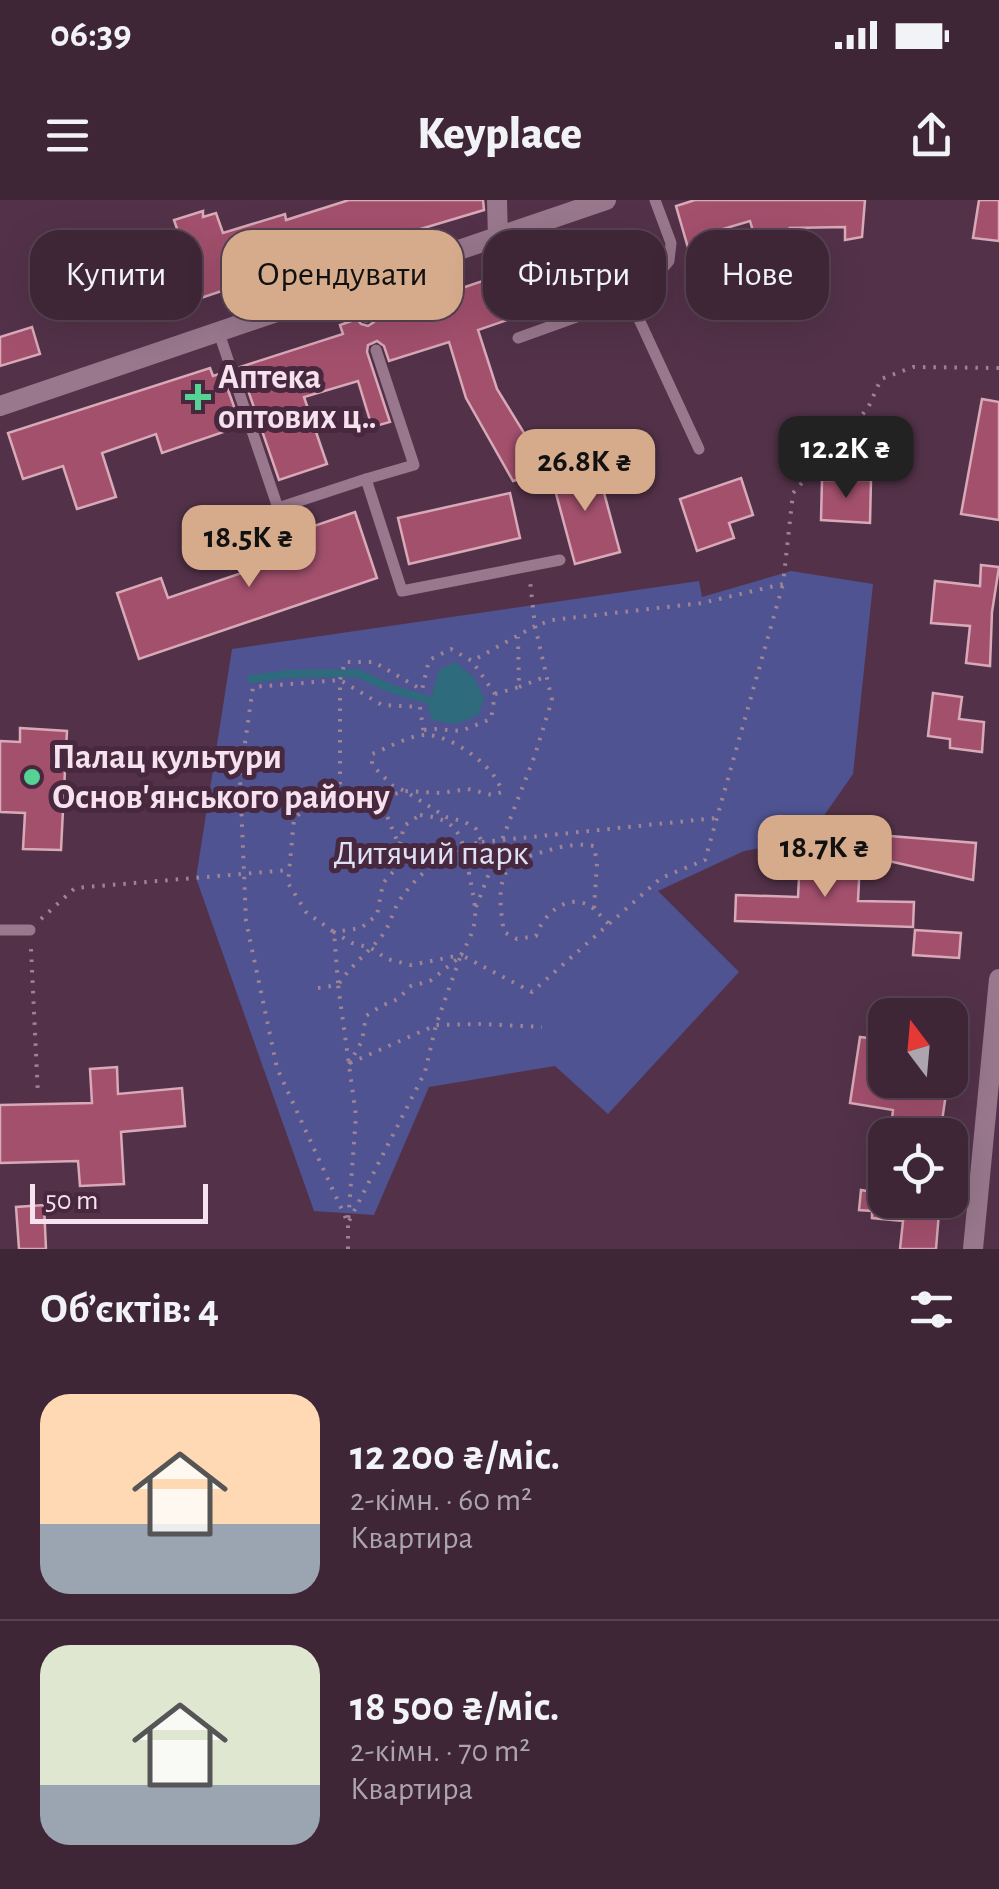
<!DOCTYPE html>
<html lang="uk">
<head>
<meta charset="utf-8">
<style>
	body { margin:0; font-family:"Alegreya Sans",sans-serif; background:#493242; color:#f1f3f6; height:100vh; display:flex; flex-direction:column; font-size:38px; white-space:nowrap }
	* { box-sizing:border-box; margin:0 }
	p { font-size:32px; color:#ada5ad }
	.icon { flex:none; width:55px; height:55px; fill:none; stroke:currentColor; stroke-width:2; stroke-linecap:round; stroke-linejoin:round }
	.map { position:relative; height:1049px; overflow:hidden }
	.panel { display:flex; flex-direction:column; background:#3e2637; flex:1 }
	.panel>* { flex:none }
	.top-card { position:absolute; left:30px; top:30px; width:940px; height:90px; display:flex; gap:20px }
	.needle { width:65px; rotate:344deg }
	.controls { position:absolute; left:868px; top:798px; display:grid; gap:20px }
	.controls a { display:grid; place-items:center; width:100px; height:100px; border-radius:20px; background:#3e2637; box-shadow:0 10px 40px #0002,0 0 0 2px #574352; font-size:50px }
	.scale { position:absolute; left:30px; bottom:25px; width:178px; box-sizing:border-box; padding-left:10px; border:5px solid #f6e1ef; border-top:0; font-size:28px; line-height:35px; white-space:nowrap; color:#f6e1ef; -webkit-text-stroke:8px #48283e; paint-order:stroke }
	.price { position:absolute; translate:-50% -85px; padding:0 22px; border-radius:20px; background:#d6ab8b; color:#111; font-size:32px; line-height:65px; filter:drop-shadow(0 2px 5px #0008) }
	.price::after { content:''; position:absolute; left:50%; top:60px; width:30px; height:22px; margin-left:-15px; background:inherit; clip-path:polygon(0 0,100% 0,50% 100%) }
	.price.selected { background:#222; color:#fff }
	ul { padding:0; list-style:none }
	li { display:flex; align-items:center; gap:30px; height:250px; padding:0 40px }
	li+li { border-top:2px solid #574352 }
	li span { display:grid; place-items:center; flex:none; width:280px; height:200px; border-radius:30px; color:#555 }
	li>.icon { margin-inline-start:auto }
	span .icon { width:120px; height:120px; fill:#fffc; stroke-width:1 }
	li b { font-size:42px }
	h2 { display:flex; justify-content:space-between; align-items:center; height:120px; padding:0 40px; font-size:42px }
	.pill { padding:0 35px; border-radius:30px; background:#3e2637; box-shadow:0 10px 40px #0002,0 0 0 2px #574352; font-size:35px; line-height:90px }
	.pill.selected { background:#d6ab8b; color:#111 }
	.status { display:flex; justify-content:space-between; align-items:center; height:70px; padding:0 50px; background:#3e2637; direction:ltr }
	.status svg { height:28px; fill:currentColor }
	header { display:flex; justify-content:space-between; align-items:center; height:130px; padding:0 40px; background:#3e2637; font-size:45px; font-weight:800 }
	.map>svg:first-child { display:block }
	.green { fill:#4f5392 }
	.water { fill:#2e6b7c }
	.lines { fill:none; stroke-linecap:round; stroke-linejoin:round }
	.stream { stroke:#2e6b7c; stroke-width:8 }
	.building { fill:#a3506d; stroke:#d8a9b7; stroke-width:2.5 }
	.path { stroke:#9e8395; stroke-width:4; stroke-dasharray:2.5 8; stroke-linecap:butt }
	.service { stroke:#99788e; stroke-width:11 }
	.minor { stroke:#99788e; stroke-width:20 }
	.tertiary { stroke:#99788e; stroke-width:20 }
	.poi-dot { fill:#55d395; stroke:#48283e; stroke-width:4 }
	.labels { text-anchor:middle; dominant-baseline:central; stroke-width:10; stroke-linejoin:round; paint-order:stroke }
	.poi-label { font-size:35px; font-weight:bold; fill:#f6e1ef; stroke:#48283e; text-anchor:start }
	.park-label { font-size:35px; fill:#dee1f6; stroke:#48283e }
</style>
</head>
<body>
<div class="status"><b>06:39</b><svg viewBox="0 0 49 12"><path d="M0 12V9h3v3zM5 12V6h3v6zM10 12V3h3v9zM15 12V0h3v12zM26 1h20v11H26zM47 4h2v5h-2z"/></svg></div>
<header><svg class="icon" aria-label="menu" viewBox="0 0 24 24"><path d="M4 6h16M4 12h16M4 18h16"/></svg>Keyplace<svg class="icon" aria-label="share" viewBox="0 0 24 24"><path d="M12 15V3M7 8l5-5 5 5M5 13v7h14v-7"/></svg></header>
<div class="map">
<svg width="999" height="1049" viewBox="0 0 999 1049">
	<rect width="100%" height="100%" fill="#533249"/>
	<path class="green" d="M 791,371 L 873,384 L 853,574 L 807,640 L 744,651 L 658,691 L 739,772 L 608,914 L 555,866 L 429,887 L 374,1015 L 314,1011 L 196,678 L 232,449 L 699,381 L 702,397 Z"/>
	<path class="water" d="M 455,462 L 473,477 L 484,499 L 478,515 L 455,524 L 432,520 L 428,508 L 439,470 Z"/>
	<g class="lines">
		<path class="stream" d="M 251,479 L 288,474 L 357,473 L 392,489 L 432,501 L 440,497"/>
	</g>
	<g class="building">
		<path d="M 349,0 L 483,0 L 484,10 L 300,65 L 177,106 L 161,59 L 185,52 L 174,20 L 203,11 L 203,17 L 216,13 L 223,33 L 285,14 L 286,20 Z"/>
		<path d="M 695,0 L 865,0 L 862,37 L 845,40 L 845,27 L 790,28 L 796,48 L 761,58 L 750,21 L 716,31 L 723,56 L 693,65 L 676,6 Z"/>
		<path d="M 979,0 L 999,0 L 999,41 L 973,38 Z"/>
		<path d="M 137,32 L 152,76 L 50,110 L 35,66 Z"/>
		<path d="M 598,42 L 612,84 L 478,130 L 497,189 L 524,233 L 562,266 L 513,281 L 466,198 L 449,142 L 389,161 L 384,146 L 377,141 L 368,145 L 367,152 L 390,222 L 372,227 L 358,181 L 304,197 L 327,264 L 279,280 L 240,167 L 343,134 L 340,125 L 357,119 L 361,124 L 368,126 L 374,122 L 375,114 L 465,87 Z"/>
		<path d="M 32,127 L 40,154 L 0,166 L 0,137 Z"/>
		<path d="M 210,168 L 213,176 L 222,173 L 241,226 L 162,253 L 156,234 L 102,253 L 116,297 L 77,309 L 63,266 L 23,279 L 8,233 Z"/>
		<path d="M 982,199 L 999,202 L 999,320 L 961,314 Z"/>
		<path d="M 596,263 L 620,352 L 575,364 L 551,275 Z"/>
		<path d="M 741,278 L 753,315 L 729,323 L 734,338 L 697,351 L 680,299 Z"/>
		<path d="M 822,280 L 871,280 L 870,323 L 821,320 Z"/>
		<path d="M 510,293 L 520,338 L 409,364 L 398,318 Z"/>
		<path d="M 355,312 L 377,378 L 139,459 L 117,393 L 161,378 L 168,398 L 312,349 L 305,329 Z"/>
		<path d="M 981,365 L 999,367 L 992,412 L 990,466 L 966,463 L 970,426 L 931,423 L 935,381 L 980,386 Z"/>
		<path d="M 933,493 L 962,497 L 959,519 L 984,522 L 982,552 L 950,548 L 950,539 L 928,536 Z"/>
		<path d="M 20,528 L 67,531 L 61,650 L 23,649 L 25,613 L 0,612 L 0,541 L 20,542 Z"/>
		<path d="M 865,634 L 976,643 L 973,680 L 862,655 Z"/>
		<path d="M 800,659 L 860,661 L 858,701 L 914,702 L 913,727 L 735,721 L 736,695 L 798,697 Z"/>
		<path d="M 915,730 L 961,733 L 959,758 L 913,755 Z"/>
		<path d="M 860,837 L 885,840 L 885,880 L 948,880 L 940,935 L 890,935 L 893,910 L 850,903 Z"/>
		<path d="M 117,867 L 118,894 L 182,888 L 185,926 L 121,932 L 124,984 L 80,986 L 78,961 L 0,963 L 0,905 L 92,903 L 90,869 Z"/>
		<path d="M 861,990 L 885,994 L 885,1000 L 940,1000 L 936,1049 L 900,1049 L 903,1021 L 872,1018 L 872,1011 L 859,1010 Z"/>
		<path d="M 44,1005 L 46,1049 L 19,1049 L 16,1007 Z"/>
	</g>
	<g class="lines">
		<g class="path">
			<path d="M 519,487 L 547,476"/>
			<path d="M 495,494 L 519,487 L 518,437"/>
			<path d="M 424,530 L 435,529 L 461,531 L 491,519 L 495,494 L 472,461"/>
			<path d="M 340,595 L 340,480 L 345,462 L 374,462 L 422,490 L 429,460 L 451,449 L 472,461 L 535,426 L 530,381"/>
			<path d="M 365,595 L 387,616 L 400,648 L 464,645"/>
			<path d="M 420,615 C 461,619 462,638 469,673 C 476,711 481,720 461,755 L 411,765 L 387,759 L 371,748 L 352,743 L 334,732 L 361,728 L 377,715 L 383,683 L 394,671 L 404,626 Z"/>
			<path d="M 482,642 L 716,618"/>
			<path d="M 476,707 L 535,555 L 552,500 L 535,426 L 552,420 L 702,403 L 783,384 L 793,293 L 868,208 L 881,179 L 913,167 L 999,168"/>
			<path d="M 594,709 C 571,690 544,712 536,736 L 517,739 L 504,732 C 501,713 496,684 509,668 C 517,659 535,654 546,651 C 563,646 576,643 594,646 L 597,663 L 594,709 L 609,724"/>
			<path d="M 41,719 L 75,688 L 289,670"/>
			<path d="M 31,749 L 38,895"/>
			<path d="M 338,783 L 334,732 L 306,712 L 288,683 L 294,619 L 316,598 L 340,595 L 391,595 L 405,591 L 441,593 L 468,589 L 492,595 L 502,592 C 496,567 452,535 426,535 C 409,535 388,548 372,554 L 372,565 L 393,586 L 405,591 L 446,617 L 465,622 L 476,629 L 482,642 C 450,647 417,674 399,701 C 392,713 390,726 381,737 C 367,754 350,766 338,785"/>
			<path d="M 318,788 L 338,785 L 356,916 L 348,1023 L 425,872 L 436,825 L 461,755 L 532,792 L 661,678 L 705,660 L 783,384"/>
			<path d="M 350,863 L 436,825 L 482,824 L 542,827"/>
			<path d="M 349,864 L 362,841 L 366,816 L 381,806 L 398,799 L 411,786 L 430,781 L 461,756"/>
			<path d="M 348,1049 L 348,1023 L 277,868 L 246,721 L 240,578 L 253,487 L 340,480 L 382,505 L 420,507 L 424,535"/>
		</g>
		<g class="service">
			<path d="M 356,86 L 366,117"/>
			<path d="M 635,96 L 637,115 L 699,249"/>
			<path d="M 219,133 L 278,308 L 366,279 L 402,391 L 560,360"/>
			<path d="M 518,138 L 635,96 L 652,81 L 669,61 L 671,43 L 655,0"/>
			<path d="M 366,279 L 414,265 L 376,150"/>
			<path d="M 0,730 L 30,730"/>
		</g>
		<g class="minor">
			<path d="M 497,0 L 498,39"/>
			<path d="M 973,1049 L 999,779"/>
		</g>
		<path class="tertiary" d="M 0,206 L 606,0"/>
	</g>
	<g class="poi-dot">
		<path d="M193 182h10v10h10v10h-10v10h-10v-10h-10v-10h10z"/>
		<circle cx="32" cy="577" r="10"/>
	</g>
	<g class="labels">
		<g class="poi-label">
			<text x="218" y="177">Аптека<tspan x="218" dy="40">оптових ц‥</tspan></text>
			<text x="52" y="557">Палац культури<tspan x="52" dy="40">Основ'янського району</tspan></text>
		</g>
		<g class="park-label">
			<text x="431" y="653">Дитячий парк</text>
		</g>
	</g>
</svg>
<div class="controls">
<a><svg class="needle" viewBox="-14 -14 28 28"><path d="M0-13l5 13h-10z" fill="#e53935"/><path d="M0 13l5-13h-10z" fill="#ada5ad"/></svg></a>
<a><svg class="icon" aria-label="locate" viewBox="0 0 24 24"><circle cx="12" cy="12" r="6"/><path d="M12 2v4M12 18v4M2 12h4M18 12h4"/></svg></a>
</div>
<div class="scale">50 m</div>
<b class="price selected" style="left:846px;top:301px">12.2K ₴</b>
<b class="price" style="left:585px;top:314px">26.8K ₴</b>
<b class="price" style="left:249px;top:390px">18.5K ₴</b>
<b class="price" style="left:825px;top:700px">18.7K ₴</b>
<div class="top-card">
<a class="pill">Купити</a>
<a class="pill selected">Орендувати</a>
<a class="pill">Фільтри</a>
<a class="pill">Нове</a>
</div>
</div>
<section class="panel">
<h2>Об’єктів: 4<svg class="icon" aria-label="filters" viewBox="0 0 24 24"><path d="M4 7h16M4 17h16"/><circle cx="9" cy="7" r="2"/><circle cx="15" cy="17" r="2"/></svg></h2>
<ul>
<li><span style="background:linear-gradient(#ffd9b3 65%,#9aa5b1 0)"><svg class="icon" aria-label="home" viewBox="0 0 24 24"><path d="M3 11l9-7 9 7M6 9v11h12V9"/></svg></span><div><b>12 200 ₴/міс.</b><p>2-кімн. · 60 m²</p><p>Квартира</p></div></li>
<li><span style="background:linear-gradient(#dfe7d0 70%,#9aa5b1 0)"><svg class="icon" aria-label="home" viewBox="0 0 24 24"><path d="M3 11l9-7 9 7M6 9v11h12V9"/></svg></span><div><b>18 500 ₴/міс.</b><p>2-кімн. · 70 m²</p><p>Квартира</p></div></li>
</ul>
</section>
</body>
</html>
